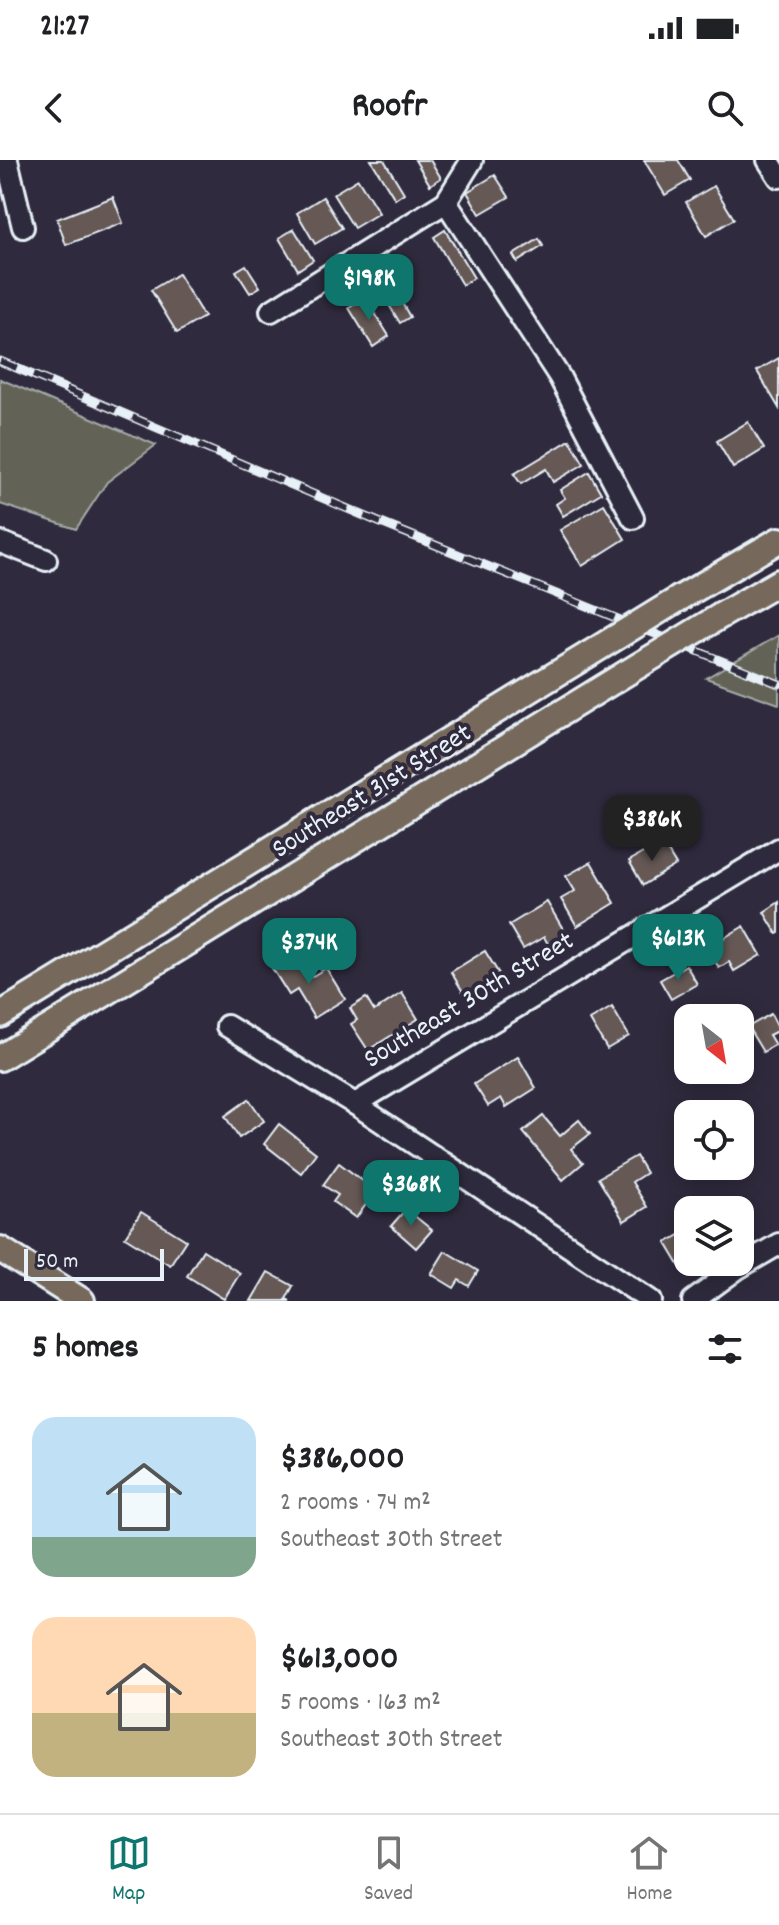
<!DOCTYPE html>
<html lang="en">
<head>
<meta charset="utf-8">
<style>
	body { margin:0; font-family:Dekko,sans-serif; background:#f2f2f2; color:#202124; height:100vh; display:flex; flex-direction:column; font-size:30px; white-space:nowrap }
	* { box-sizing:border-box; margin:0 }
	p { font-size:26px; color:#757577 }
	.icon { flex:none; width:44px; height:44px; fill:none; stroke:currentColor; stroke-width:2; stroke-linecap:round; stroke-linejoin:round }
	.map { position:relative; height:1141px; overflow:hidden }
	.side { display:flex; flex-direction:column; background:#fff; flex:1 }
	.side>* { flex:none }
	.needle { width:52px; rotate:149deg }
	.fabs { position:absolute; left:674px; top:844px; display:grid; gap:16px }
	.fabs a { display:grid; place-items:center; width:80px; height:80px; border-radius:16px; background:#fff; box-shadow:0 4px 20px #0003; font-size:40px }
	.scale { position:absolute; left:24px; bottom:20px; width:140px; box-sizing:border-box; padding-left:8px; border:4px solid #e8f1f8; border-top:0; font-size:22px; line-height:28px; white-space:nowrap; color:#e8f1f8; -webkit-text-stroke:6px #2f2a3d; paint-order:stroke }
	.price { position:absolute; translate:-50% -68px; padding:0 18px; border-radius:16px; background:#0f766e; color:#fff; font-size:26px; line-height:52px; filter:drop-shadow(0 2px 4px #0008) }
	.price::after { content:''; position:absolute; left:50%; top:48px; width:24px; height:18px; margin-left:-12px; background:inherit; clip-path:polygon(0 0,100% 0,50% 100%) }
	.price.selected { background:#222; color:#fff }
	ul { padding:0; list-style:none }
	li { display:flex; align-items:center; gap:24px; height:200px; padding:0 32px }
	li span { display:grid; place-items:center; flex:none; width:224px; height:160px; border-radius:24px; color:#555 }
	li>.icon { margin-inline-start:auto }
	span .icon { width:96px; height:96px; fill:#fffc; stroke-width:1 }
	li b { font-size:34px }
	h2 { display:flex; justify-content:space-between; align-items:center; height:96px; padding:0 32px; font-size:34px }
	.status { display:flex; justify-content:space-between; align-items:center; height:56px; padding:0 40px; background:#fff; direction:ltr }
	.status svg { height:22px; fill:currentColor }
	header { display:flex; justify-content:space-between; align-items:center; height:104px; padding:0 32px; background:#fff; font-size:36px; font-weight:800 }
	.tabs { display:flex; justify-content:space-around; align-items:center; height:112px; border-top:2px solid #e0e0e0; background:#fff; font-size:22px; color:#757577 }
	.tabs a { display:grid; justify-items:center; gap:4px }
	.tabs .selected { color:#0f766e }
	.map>svg:first-child { display:block }
	.green { fill:#626457; stroke:#a5aaa8; stroke-width:2 }
	.building { fill:#655854; stroke:#e8f1f8; stroke-width:2 }
	.lines { fill:none; stroke-linecap:round; stroke-linejoin:round }
	.minor-casing { stroke:#e8f1f8; stroke-width:26 }
	.major-casing { stroke:#e8f1f8; stroke-width:30 }
	.minor { stroke:#2f2a3d; stroke-width:20 }
	.major { stroke:#76695c; stroke-width:24 }
	.rail-casing { stroke:#e8f1f8; stroke-width:9 }
	.rail { stroke:#2f2a3d; stroke-width:6; stroke-dasharray:18; stroke-linecap:butt }
	.major-bridge-casing { stroke:#e8f1f8; stroke-width:30; stroke-linecap:butt }
	.major-bridge { stroke:#76695c; stroke-width:24 }
	.labels { text-anchor:middle; dominant-baseline:central; stroke-width:8; stroke-linejoin:round; paint-order:stroke }
	.street-label { font-size:28px; fill:#e8f1f8; stroke:#2f2a3d }
</style>
</head>
<body>
<div class="status"><b>21:27</b><svg viewBox="0 0 49 12"><path d="M0 12V9h3v3zM5 12V6h3v6zM10 12V3h3v9zM15 12V0h3v12zM26 1h20v11H26zM47 4h2v5h-2z"/></svg></div>
<header><svg class="icon" aria-label="back" viewBox="0 0 24 24"><path d="M15 5l-7 7 7 7"/></svg>Roofr<svg class="icon" aria-label="search" viewBox="0 0 24 24"><circle cx="10" cy="10" r="6"/><path d="M15 15l6 6"/></svg></header>
<div class="map">
<svg width="779" height="1141" viewBox="0 0 779 1141">
	<rect width="100%" height="100%" fill="#2f2a3d"/>
	<filter id="ink" filterUnits="userSpaceOnUse"><feTurbulence type="fractalNoise" baseFrequency=".0125" numOctaves="2"/><feDisplacementMap in="SourceGraphic" scale="16" xChannelSelector="R" yChannelSelector="G"/><feConvolveMatrix kernelMatrix="1 2 1 2 8 2 1 2 1" color-interpolation-filters="sRGB"/></filter>
	<g filter="url(#ink)">
		<g class="green">
			<path d="M 0,219 L 156,285 L 107,322 L 76,369 L 0,344 Z"/>
			<path d="M 779,475 L 779,544 L 706,518 Z"/>
		</g>
		<g class="building">
			<path d="M 371,0 L 384,0 L 404,33 L 395,39 Z"/>
			<path d="M 415,0 L 430,0 L 441,18 L 430,25 Z"/>
			<path d="M 644,0 L 678,0 L 690,20 L 665,35 Z"/>
			<path d="M 495,15 L 509,37 L 480,54 L 467,32 Z"/>
			<path d="M 358,19 L 379,53 L 354,68 L 333,34 Z"/>
			<path d="M 714,26 L 734,59 L 706,76 L 686,42 Z"/>
			<path d="M 113,37 L 123,63 L 66,85 L 57,59 Z"/>
			<path d="M 323,37 L 342,68 L 315,84 L 297,53 Z"/>
			<path d="M 294,69 L 313,100 L 298,110 L 279,78 Z"/>
			<path d="M 445,70 L 474,118 L 462,125 L 434,77 Z"/>
			<path d="M 539,79 L 543,86 L 517,102 L 513,95 Z"/>
			<path d="M 246,105 L 260,127 L 250,133 L 236,111 Z"/>
			<path d="M 178,114 L 204,157 L 177,173 L 151,130 Z"/>
			<path d="M 389,121 L 410,157 L 400,163 L 378,127 Z"/>
			<path d="M 365,137 L 389,176 L 373,187 L 349,148 Z"/>
			<path d="M 779,198 L 779,248 L 757,211 Z"/>
			<path d="M 748,262 L 764,289 L 733,308 L 717,281 Z"/>
			<path d="M 570,280 L 584,304 L 553,322 L 546,309 L 521,324 L 514,314 Z"/>
			<path d="M 589,312 L 601,333 L 563,356 L 556,344 L 565,338 L 560,330 Z"/>
			<path d="M 604,344 L 625,379 L 582,406 L 560,370 Z"/>
			<path d="M 662,682 L 676,705 L 643,725 L 629,701 Z"/>
			<path d="M 591,702 L 615,743 L 577,766 L 561,739 L 575,731 L 566,716 Z"/>
			<path d="M 547,742 L 572,784 L 554,794 L 544,777 L 523,789 L 509,765 Z"/>
			<path d="M 779,742 L 779,773 L 777,774 L 764,752 Z"/>
			<path d="M 744,766 L 761,795 L 734,811 L 729,802 L 719,808 L 707,788 Z"/>
			<path d="M 485,791 L 499,814 L 465,835 L 451,812 Z"/>
			<path d="M 297,794 L 311,817 L 326,808 L 345,839 L 314,858 L 297,830 L 289,835 L 272,808 Z"/>
			<path d="M 686,805 L 697,824 L 671,839 L 660,820 Z"/>
			<path d="M 402,833 L 418,859 L 368,890 L 351,864 L 357,860 L 350,848 L 366,838 L 374,851 Z"/>
			<path d="M 612,847 L 629,876 L 607,889 L 590,860 Z"/>
			<path d="M 771,854 L 779,870 L 769,875 L 775,885 L 763,892 L 748,867 Z"/>
			<path d="M 518,897 L 536,928 L 506,947 L 501,938 L 488,946 L 474,924 Z"/>
			<path d="M 249,939 L 264,961 L 239,978 L 225,956 Z"/>
			<path d="M 543,956 L 560,976 L 579,960 L 590,974 L 571,989 L 583,1003 L 563,1020 L 523,972 Z"/>
			<path d="M 279,964 L 316,993 L 301,1013 L 264,984 Z"/>
			<path d="M 636,996 L 646,1013 L 632,1022 L 647,1047 L 624,1061 L 598,1018 Z"/>
			<path d="M 339,1003 L 376,1031 L 356,1058 L 333,1042 L 338,1035 L 323,1025 Z"/>
			<path d="M 406,1049 L 432,1070 L 416,1088 L 391,1066 Z"/>
			<path d="M 141,1052 L 186,1080 L 170,1105 L 125,1077 Z"/>
			<path d="M 688,1063 L 688,1102 L 696,1102 L 682,1110 L 666,1083 L 683,1073 L 680,1068 Z"/>
			<path d="M 203,1090 L 240,1113 L 224,1139 L 187,1116 Z"/>
			<path d="M 445,1091 L 478,1111 L 469,1126 L 459,1120 L 454,1128 L 431,1114 Z"/>
			<path d="M 268,1112 L 293,1126 L 286,1139 L 290,1141 L 251,1141 Z"/>
		</g>
		<g class="lines">
			<defs>
				<g id="minor">
					<path d="M 7,0 L 23,67"/>
					<path d="M 768,0 L 779,17"/>
					<path d="M 446,42 L 559,216 L 633,358"/>
					<path d="M 271,151 L 446,42 L 472,0"/>
					<path d="M 0,382 L 46,400"/>
					<path d="M 227,866 L 355,944 L 651,1141"/>
					<path d="M 355,944 L 779,689"/>
					<path d="M 693,1141 L 738,1108 L 779,1084"/>
				</g>
				<g id="major">
					<path d="M 680,438 L 779,380"/>
					<path d="M 722,455 L 779,422"/>
					<path d="M 0,855 L 589,494"/>
					<path d="M 0,898 L 628,512"/>
					<path d="M 0,1089 L 82,1141"/>
				</g>
			</defs>
			<use href="#minor" class="minor-casing"/>
			<use href="#major" class="major-casing"/>
			<use href="#minor" class="minor"/>
			<use href="#major" class="major"/>
			<defs>
				<path id="rail" d="M 0,201 L 381,363 L 779,524"/>
			</defs>
			<use href="#rail" class="rail-casing"/>
			<use href="#rail" class="rail"/>
			<defs>
				<g id="major-bridge">
					<path d="M 589,494 L 680,438"/>
					<path d="M 628,512 L 722,455"/>
				</g>
			</defs>
			<use href="#major-bridge" class="major-bridge-casing"/>
			<use href="#major-bridge" class="major-bridge"/>
		</g>
	</g>
	<g class="labels">
		<g class="street-label">
			<text transform="translate(373 633) rotate(-32)">Southeast 31st Street</text>
			<text transform="translate(470 842) rotate(-31)">Southeast 30th Street</text>
		</g>
	</g>
</svg>
<div class="fabs">
<a><svg class="needle" viewBox="-14 -14 28 28"><path d="M0-13l5 13h-10z" fill="#e53935"/><path d="M0 13l5-13h-10z" fill="#757577"/></svg></a>
<a><svg class="icon" aria-label="locate" viewBox="0 0 24 24"><circle cx="12" cy="12" r="6"/><path d="M12 2v4M12 18v4M2 12h4M18 12h4"/></svg></a>
<a><svg class="icon" aria-label="layers" viewBox="0 0 24 24"><path d="M12 4l9 5-9 5-9-5zM3 14l9 5 9-5"/></svg></a>
</div>
<div class="scale">50 m</div>
<b class="price" style="left:369px;top:162px">$198K</b>
<b class="price selected" style="left:652px;top:703px">$386K</b>
<b class="price" style="left:678px;top:822px">$613K</b>
<b class="price" style="left:309px;top:826px">$374K</b>
<b class="price" style="left:411px;top:1068px">$368K</b>
</div>
<section class="side">
<h2>5 homes<svg class="icon" aria-label="filters" viewBox="0 0 24 24"><path d="M4 7h16M4 17h16"/><circle cx="9" cy="7" r="2"/><circle cx="15" cy="17" r="2"/></svg></h2>
<ul>
<li><span style="background:linear-gradient(#bfe0f5 75%,#7fa58c 0)"><svg class="icon" aria-label="home" viewBox="0 0 24 24"><path d="M3 11l9-7 9 7M6 9v11h12V9"/></svg></span><div><b>$386,000</b><p>2 rooms · 74 m²</p><p>Southeast 30th Street</p></div></li>
<li><span style="background:linear-gradient(#ffd9b3 60%,#c2b280 0)"><svg class="icon" aria-label="home" viewBox="0 0 24 24"><path d="M3 11l9-7 9 7M6 9v11h12V9"/></svg></span><div><b>$613,000</b><p>5 rooms · 163 m²</p><p>Southeast 30th Street</p></div></li>
</ul>
</section>
<nav class="tabs">
<a class="selected"><svg class="icon" aria-label="map" viewBox="0 0 24 24"><path d="M3 6l6-2 6 2 6-2v14l-6 2-6-2-6 2zM9 4v14M15 6v14"/></svg>Map</a>
<a><svg class="icon" aria-label="saved" viewBox="0 0 24 24"><path d="M7 4h10v16l-5-4-5 4z"/></svg>Saved</a>
<a><svg class="icon" aria-label="home" viewBox="0 0 24 24"><path d="M3 11l9-7 9 7M6 9v11h12V9"/></svg>Home</a>
</nav>
</body>
</html>
